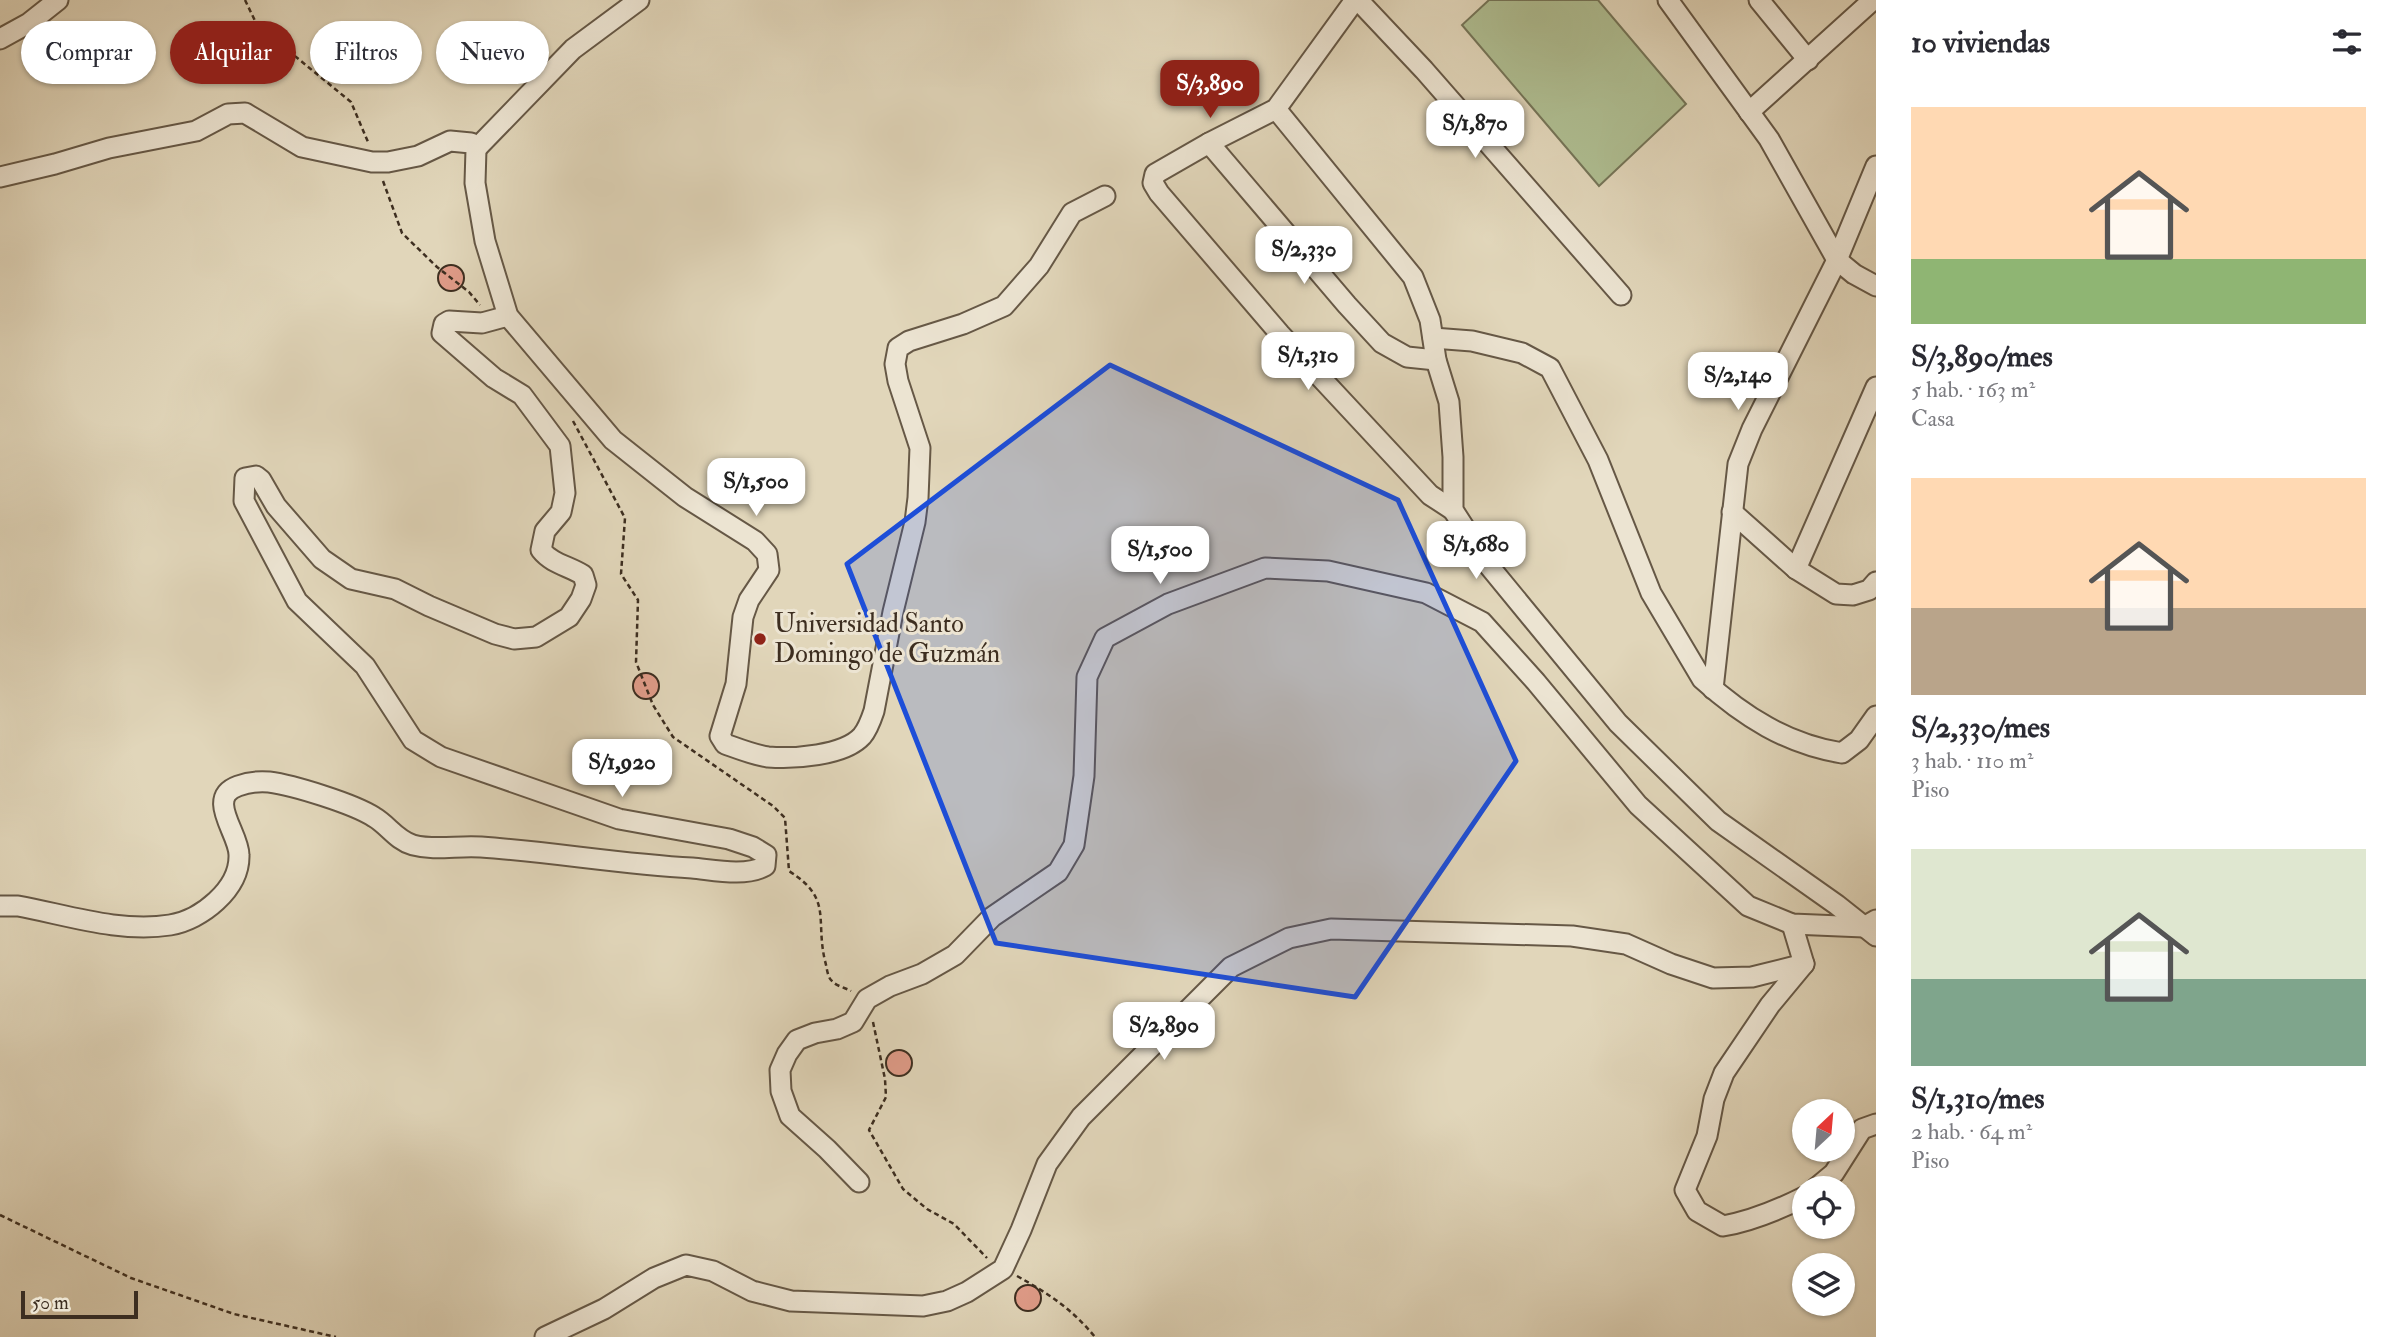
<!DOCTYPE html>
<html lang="es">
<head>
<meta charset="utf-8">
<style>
	body { margin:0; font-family:"IM FELL Double Pica",serif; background:#f7f7f7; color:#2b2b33; height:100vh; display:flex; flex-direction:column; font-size:26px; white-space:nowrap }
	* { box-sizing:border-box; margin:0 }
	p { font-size:23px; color:#7c7c81 }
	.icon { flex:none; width:38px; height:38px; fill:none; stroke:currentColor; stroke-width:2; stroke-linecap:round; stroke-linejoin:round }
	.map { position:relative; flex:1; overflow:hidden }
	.side { display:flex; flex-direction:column; background:#fff; width:525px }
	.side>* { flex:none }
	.hud { position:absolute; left:21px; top:21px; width:665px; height:63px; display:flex; gap:14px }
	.needle { width:46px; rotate:26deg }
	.controls { position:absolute; left:1792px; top:1099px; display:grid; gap:14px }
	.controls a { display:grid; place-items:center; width:63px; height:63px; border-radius:50%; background:#fff; box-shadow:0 2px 5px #0004; font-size:35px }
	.scale { position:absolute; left:21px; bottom:18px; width:117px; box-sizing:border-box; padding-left:7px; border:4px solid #3d2e20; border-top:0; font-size:19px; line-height:24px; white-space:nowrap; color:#3d2e20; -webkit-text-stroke:5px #ece4d2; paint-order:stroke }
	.price { position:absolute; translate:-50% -60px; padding:0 16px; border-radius:14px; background:#fff; color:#222; font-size:23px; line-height:46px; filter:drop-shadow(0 2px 4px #0008) }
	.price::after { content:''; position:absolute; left:50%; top:42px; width:21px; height:16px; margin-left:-10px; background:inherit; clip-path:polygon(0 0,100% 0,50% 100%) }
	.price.selected { background:#8f2418; color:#fff }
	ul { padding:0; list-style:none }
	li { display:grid; align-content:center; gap:14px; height:371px; padding:0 35px }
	li span { display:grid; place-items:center; height:217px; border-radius:0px; color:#555 }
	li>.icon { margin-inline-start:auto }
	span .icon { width:126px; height:126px; fill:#fffc; stroke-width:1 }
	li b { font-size:30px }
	h2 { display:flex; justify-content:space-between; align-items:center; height:84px; padding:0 35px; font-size:30px }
	.tag { padding:0 24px; border-radius:32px; background:#fff; box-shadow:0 2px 5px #0004; font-size:24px; line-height:63px }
	.tag.selected { background:#8f2418; color:#fff }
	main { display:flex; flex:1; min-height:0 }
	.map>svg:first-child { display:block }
	.green { fill:#afbe92; stroke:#767659; stroke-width:2 }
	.building { fill:#e09c89; stroke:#3d2e20; stroke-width:2 }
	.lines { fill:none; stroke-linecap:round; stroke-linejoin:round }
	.street-casing { stroke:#665846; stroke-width:23 }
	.path { stroke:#3d2e20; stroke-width:2.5; stroke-dasharray:5 3.5; stroke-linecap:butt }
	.street { stroke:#ece4d2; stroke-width:19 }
	.marked { fill:#1d4ed8; fill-opacity:0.2; stroke:#1d4ed8; stroke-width:5; stroke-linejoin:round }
	.poi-dot { fill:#8f2418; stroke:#ece4d2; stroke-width:2.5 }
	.labels { text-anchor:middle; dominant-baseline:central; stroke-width:6; stroke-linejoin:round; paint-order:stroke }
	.poi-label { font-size:26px; fill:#3d2e20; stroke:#ece4d2; text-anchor:start }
</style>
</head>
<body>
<main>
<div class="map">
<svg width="1876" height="1337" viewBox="0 0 1876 1337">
	<rect width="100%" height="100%" fill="#e1d6ba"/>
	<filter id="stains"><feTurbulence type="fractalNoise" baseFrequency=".00286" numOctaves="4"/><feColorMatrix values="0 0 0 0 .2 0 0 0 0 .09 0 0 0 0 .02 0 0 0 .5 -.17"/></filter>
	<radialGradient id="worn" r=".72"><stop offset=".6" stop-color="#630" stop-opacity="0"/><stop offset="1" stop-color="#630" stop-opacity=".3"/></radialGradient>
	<path class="green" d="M 1489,0 L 1598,0 L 1686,104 L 1599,186 L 1462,25 Z"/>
	<g class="building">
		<circle cx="451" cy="278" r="13"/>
		<circle cx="646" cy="686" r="13"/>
		<circle cx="899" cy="1063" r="13"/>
		<circle cx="1028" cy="1298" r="13"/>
	</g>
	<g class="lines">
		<defs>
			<g id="street">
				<path d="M 1355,0 L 1276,109 L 1209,143 L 1155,174 L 1153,183 L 1159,193 L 1280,334 L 1430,495 L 1453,510"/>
				<path d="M 1358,0 L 1424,70 L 1621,295"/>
				<path d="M 1668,0 L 1769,139 L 1837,260 L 1854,274 L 1876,286"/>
				<path d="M 1759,0 L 1808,60"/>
				<path d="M 0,39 L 29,23 L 58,0"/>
				<path d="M 1276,109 L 1413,277 L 1430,320 L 1436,360 L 1449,402 L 1453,457 L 1453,510 L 1489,566 L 1618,723 L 1718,821 L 1837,905 L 1876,936"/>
				<path d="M 1749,112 L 1873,0"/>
				<path d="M 1209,143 L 1347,305 L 1382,343 L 1407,357 L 1436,360"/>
				<path d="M 476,149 L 573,49 L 639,0"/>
				<path d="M 0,177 L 55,164 L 109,148 L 196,131 L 228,114 L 245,113 L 302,147 L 372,162 L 388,162 L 418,156 L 450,141 L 471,143 L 476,149 L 475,183 L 485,241 L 508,316 L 613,440 L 685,497 L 755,541 L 767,554 L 769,570 L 749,600 L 743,617 L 736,684 L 720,736 L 725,744 C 739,749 754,755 768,757 C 793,759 844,756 862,736 C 868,729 871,720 874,711 L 893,612 L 915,522 L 918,498 L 920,448 L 898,381 L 895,364 L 898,348 L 909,341 L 963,324 L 1004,306 L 1039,266 L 1072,213 L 1105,196"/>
				<path d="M 1433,338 L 1472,341 L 1522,353 L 1550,368 L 1598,460 L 1651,593 L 1702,679 C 1744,717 1787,744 1842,753 L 1859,740 L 1876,716"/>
				<path d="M 1732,512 L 1796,569 L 1836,594 L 1853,595 L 1869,590 L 1876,582"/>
				<path d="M 1796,569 L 1876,387"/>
				<path d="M 1713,689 L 1738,464 L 1752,429 L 1837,260 L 1876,166"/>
				<path d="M 0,906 L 18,906 C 67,915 120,933 170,925 C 201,920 240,889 239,855 C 239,833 205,798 238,786 C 249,782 258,781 269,782 C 293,785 354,804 374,817 C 388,825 396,840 413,845 C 435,851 459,845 481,847 C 552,852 621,864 692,868 C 714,870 745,877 765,866 L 766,855 L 753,847 L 729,839 L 619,819 L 441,757 L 413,740 L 365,666 L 297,601 L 244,501 L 245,478 L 256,476 L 261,480 L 276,506 L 322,559 L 351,579 L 395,589 L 429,606 L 495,634 L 514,639 L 536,637 L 569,617 L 581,599 L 586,585 L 583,575 C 569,566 552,564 541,550 L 545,531 L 561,512 L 565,493 L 560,446 L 522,395 L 494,378 L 442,333 L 444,324 L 449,321 L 482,323 L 508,316"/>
				<path d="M 1804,964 L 1770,1005 L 1724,1073 L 1714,1099 L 1707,1136 L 1685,1190 L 1697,1211 L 1723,1226 C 1752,1221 1778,1210 1804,1197"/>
				<path d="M 859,1182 L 827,1149 L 790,1116 L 781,1091 L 780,1070 L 787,1054 L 797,1040 L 815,1033 L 837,1029 L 853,1022 L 867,999 L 890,986 L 922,974 L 955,955 L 992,917 L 1058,872 L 1074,845 L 1084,776 L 1087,677 L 1105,638 L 1168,604 L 1265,568 L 1328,571 L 1426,593 L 1482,622 L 1536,682 L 1638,805 L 1748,906 L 1792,924 L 1864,927 L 1876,920"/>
				<path d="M 1816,1188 L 1834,1173 L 1862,1129 L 1876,1124"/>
				<path d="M 545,1337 L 604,1309 L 654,1278 L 686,1265 L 713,1271 L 752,1291 L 791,1301 L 923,1306 L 947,1301 L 967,1292 L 1003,1269 L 1021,1230 L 1047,1164 L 1081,1117 L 1231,967 L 1289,938 L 1331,929 L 1572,936 L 1626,944 L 1671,964 L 1713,978 L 1752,977 L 1804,964 L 1792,924"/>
			</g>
		</defs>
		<use href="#street" class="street-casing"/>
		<g class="path">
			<path d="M 245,0 L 257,25 L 351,102 L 368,142"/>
			<path d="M 383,181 L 402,233 L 437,267 L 469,292 L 480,305"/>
			<path d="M 573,421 L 625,518 L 621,574 L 638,600 L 636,662 L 653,705 L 673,737 L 773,806 L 785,818 L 789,871 C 833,899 815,918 825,961 C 827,967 827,977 832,981 C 836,986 846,988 851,991"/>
			<path d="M 873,1022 L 885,1079 L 886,1097 L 869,1130 L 903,1189 L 927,1209 L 954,1224 L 987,1258"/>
			<path d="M 0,1215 L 131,1278 L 234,1314 L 336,1337"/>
			<path d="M 1017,1276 C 1049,1294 1071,1308 1095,1337"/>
		</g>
		<use href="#street" class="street"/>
	</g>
	<path class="marked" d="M 1110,365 L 1398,500 L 1516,761 L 1355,997 L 996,943 L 847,564 Z"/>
	<circle class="poi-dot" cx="760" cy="639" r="7"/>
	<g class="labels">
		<g class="poi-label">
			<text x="774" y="624">Universidad Santo<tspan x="774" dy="30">Domingo de Guzmán</tspan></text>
		</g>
	</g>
	<rect width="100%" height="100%" filter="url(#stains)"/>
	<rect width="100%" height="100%" fill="url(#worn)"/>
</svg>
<div class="controls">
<a><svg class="needle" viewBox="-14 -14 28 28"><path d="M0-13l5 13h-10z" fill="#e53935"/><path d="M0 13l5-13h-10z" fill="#7c7c81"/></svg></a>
<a><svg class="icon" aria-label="locate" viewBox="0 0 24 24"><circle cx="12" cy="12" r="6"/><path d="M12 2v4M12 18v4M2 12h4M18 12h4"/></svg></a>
<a><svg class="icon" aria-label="layers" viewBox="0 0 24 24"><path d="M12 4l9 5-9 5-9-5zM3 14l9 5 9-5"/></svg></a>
</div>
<div class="scale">50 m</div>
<b class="price selected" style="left:1210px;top:120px">S/3,890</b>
<b class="price" style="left:1475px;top:160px">S/1,870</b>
<b class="price" style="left:1304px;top:286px">S/2,330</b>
<b class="price" style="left:1308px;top:392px">S/1,310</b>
<b class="price" style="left:1738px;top:412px">S/2,140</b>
<b class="price" style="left:756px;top:518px">S/1,500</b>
<b class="price" style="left:1476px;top:581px">S/1,680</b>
<b class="price" style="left:1160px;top:586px">S/1,500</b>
<b class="price" style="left:622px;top:799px">S/1,920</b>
<b class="price" style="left:1164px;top:1062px">S/2,890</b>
<div class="hud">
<a class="tag">Comprar</a>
<a class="tag selected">Alquilar</a>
<a class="tag">Filtros</a>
<a class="tag">Nuevo</a>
</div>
</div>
<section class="side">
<h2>10 viviendas<svg class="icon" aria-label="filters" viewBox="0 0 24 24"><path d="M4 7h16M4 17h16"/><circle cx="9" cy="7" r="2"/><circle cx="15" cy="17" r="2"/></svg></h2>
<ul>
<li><span style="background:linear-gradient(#ffd9b3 70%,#8fb573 0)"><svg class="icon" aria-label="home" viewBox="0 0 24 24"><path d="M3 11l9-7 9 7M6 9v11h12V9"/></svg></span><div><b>S/3,890/mes</b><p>5 hab. · 163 m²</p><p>Casa</p></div></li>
<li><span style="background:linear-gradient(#ffd9b3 60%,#b9a48a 0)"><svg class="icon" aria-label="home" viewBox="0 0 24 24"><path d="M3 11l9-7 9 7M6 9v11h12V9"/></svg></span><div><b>S/2,330/mes</b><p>3 hab. · 110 m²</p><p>Piso</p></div></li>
<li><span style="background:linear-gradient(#dfe7d0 60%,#7fa58c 0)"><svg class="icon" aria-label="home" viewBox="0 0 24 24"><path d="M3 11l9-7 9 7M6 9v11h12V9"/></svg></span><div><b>S/1,310/mes</b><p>2 hab. · 64 m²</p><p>Piso</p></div></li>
</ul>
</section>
</main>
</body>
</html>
